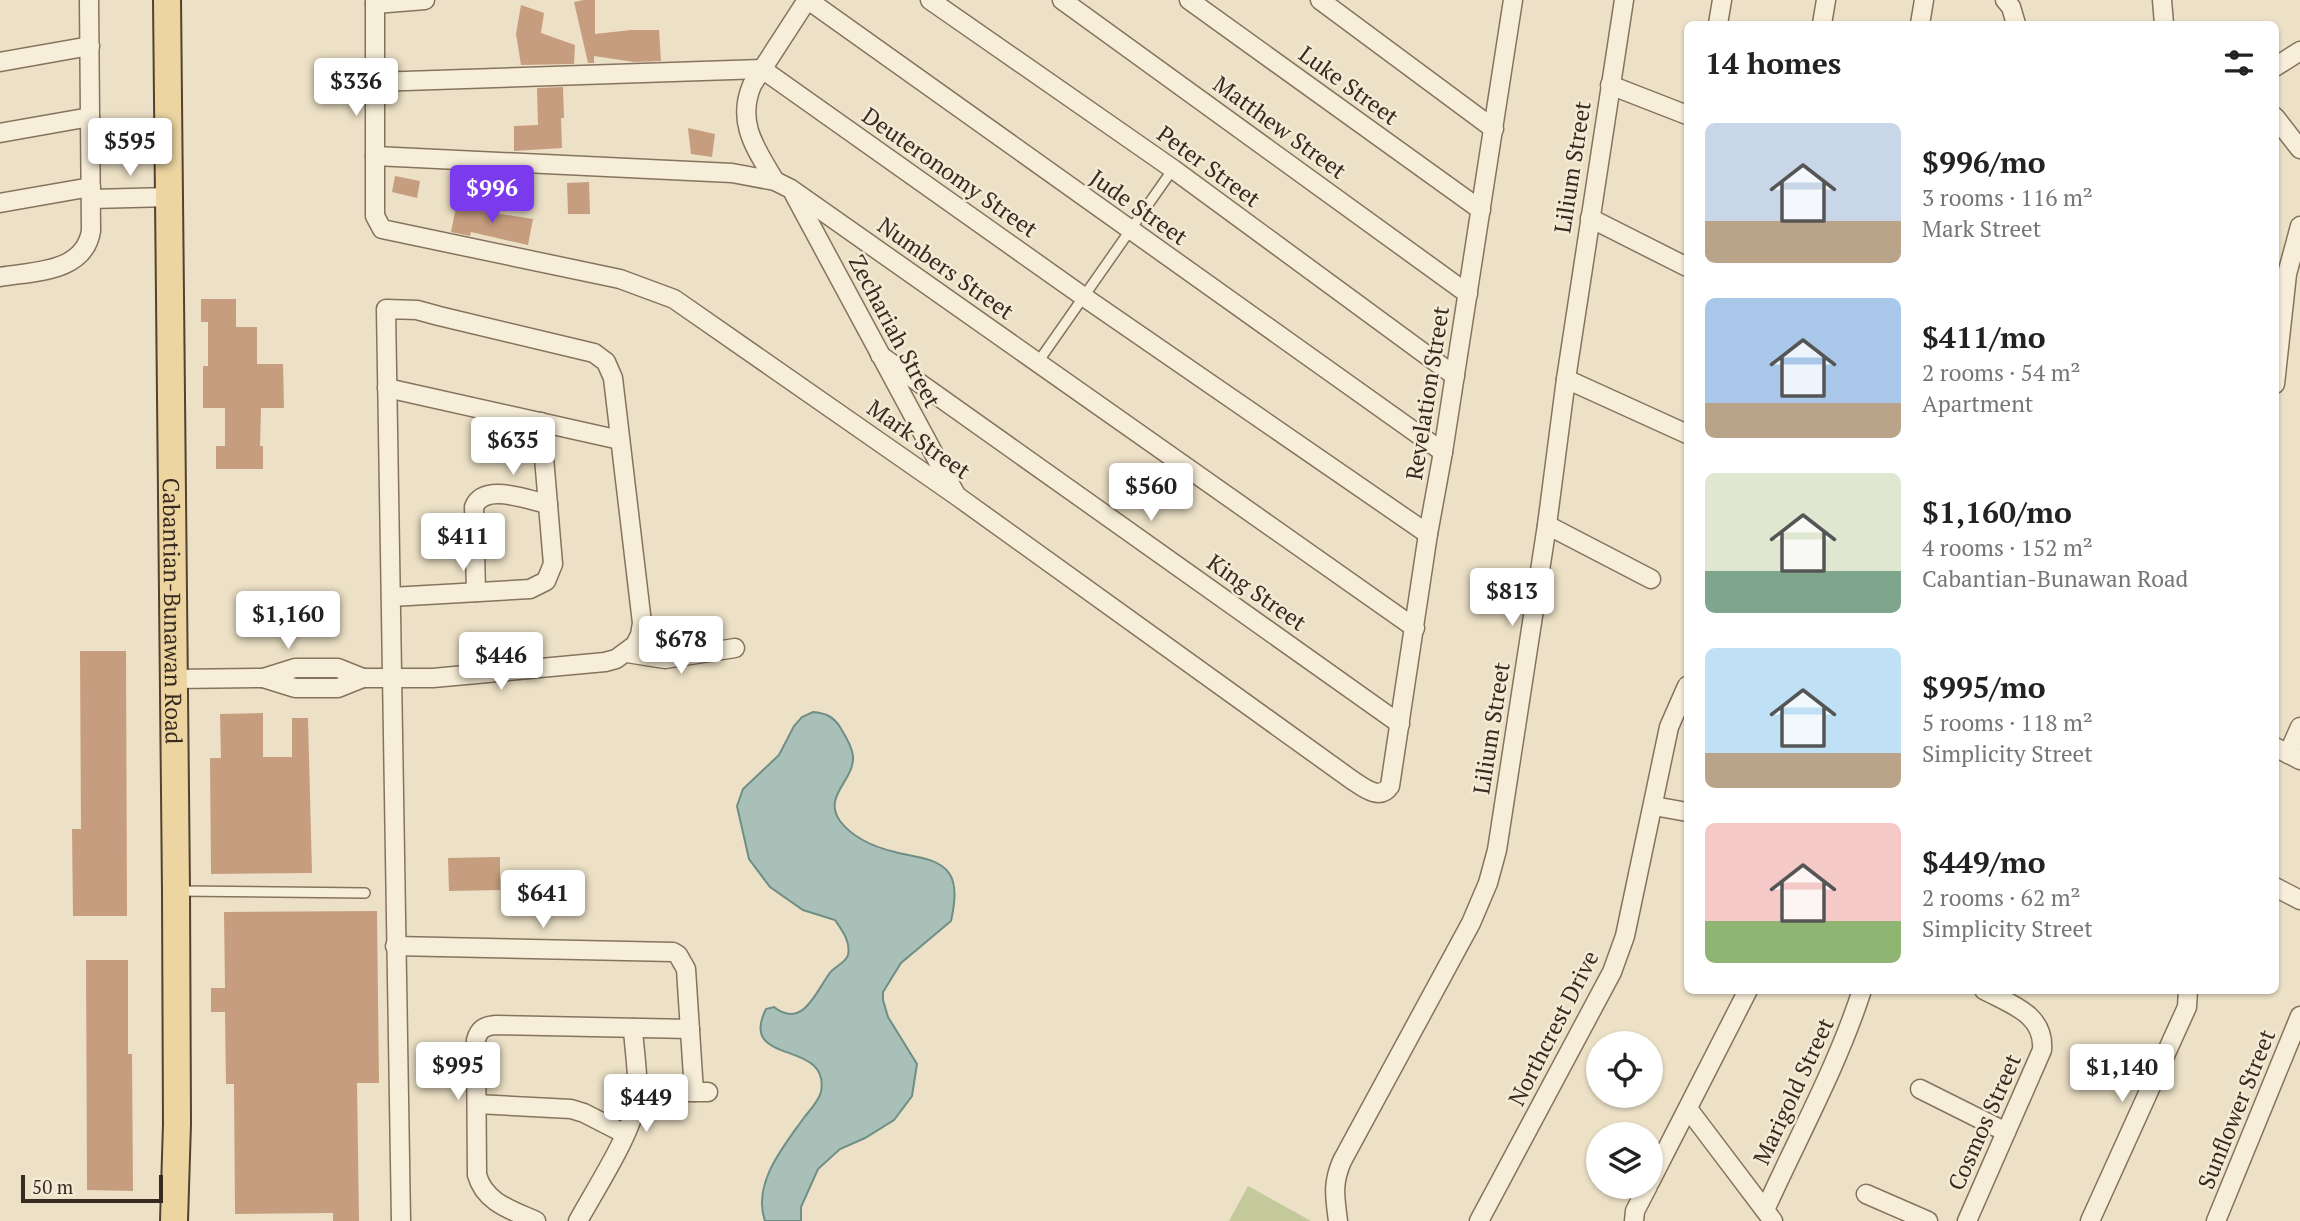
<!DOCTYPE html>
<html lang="en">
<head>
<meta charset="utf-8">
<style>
	body { margin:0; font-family:"PT Serif",serif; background:#f6f6f6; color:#222; height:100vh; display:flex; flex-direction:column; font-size:26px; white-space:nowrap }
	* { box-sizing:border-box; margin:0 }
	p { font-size:23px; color:#767676 }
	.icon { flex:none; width:38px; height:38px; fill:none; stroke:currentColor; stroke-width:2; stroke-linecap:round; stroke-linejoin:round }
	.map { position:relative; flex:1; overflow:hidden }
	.details { position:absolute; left:1684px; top:21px; width:595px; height:973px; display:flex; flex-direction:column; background:#fff; border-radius:10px; box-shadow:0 2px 5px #0004 }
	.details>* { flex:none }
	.controls { position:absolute; left:1586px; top:1031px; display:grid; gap:14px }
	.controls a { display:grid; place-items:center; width:77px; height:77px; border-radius:50%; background:#fff; box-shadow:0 2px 5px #0004; font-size:35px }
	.scale { position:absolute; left:21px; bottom:18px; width:142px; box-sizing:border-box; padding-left:7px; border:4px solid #372b20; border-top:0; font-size:19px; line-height:24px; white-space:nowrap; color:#372b20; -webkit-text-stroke:5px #f4ebd6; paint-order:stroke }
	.price { position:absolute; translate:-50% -60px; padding:0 16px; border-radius:7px; background:#fff; color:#222; font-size:23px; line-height:46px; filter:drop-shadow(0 2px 4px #0008) }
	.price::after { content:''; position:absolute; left:50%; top:42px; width:21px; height:16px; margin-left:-10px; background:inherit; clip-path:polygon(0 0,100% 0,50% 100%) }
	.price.selected { background:#7c3aed; color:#fff }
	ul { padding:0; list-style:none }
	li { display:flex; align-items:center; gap:21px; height:175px; padding:0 21px }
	li span { display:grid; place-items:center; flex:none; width:196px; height:140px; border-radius:10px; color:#555 }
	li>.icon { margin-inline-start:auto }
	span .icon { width:84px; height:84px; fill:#fffc; stroke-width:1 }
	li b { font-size:30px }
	h2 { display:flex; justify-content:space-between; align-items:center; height:84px; padding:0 21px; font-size:30px }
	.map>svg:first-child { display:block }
	.green { fill:#c4c99b }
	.water { fill:#a8c0b8; stroke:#6f8e86; stroke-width:2 }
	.building { fill:#c79d7f }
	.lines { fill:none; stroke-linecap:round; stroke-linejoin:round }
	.service-casing { stroke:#86735d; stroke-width:12 }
	.minor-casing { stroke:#86735d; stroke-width:21 }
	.primary-casing { stroke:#544131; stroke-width:30 }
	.service { stroke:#f7eed9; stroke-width:9 }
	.minor { stroke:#f7eed9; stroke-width:18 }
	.primary { stroke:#ecd5a1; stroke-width:26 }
	.labels { text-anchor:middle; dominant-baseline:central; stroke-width:5; stroke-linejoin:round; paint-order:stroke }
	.street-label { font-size:23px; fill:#372b20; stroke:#f4ebd6 }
</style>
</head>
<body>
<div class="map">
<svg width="2300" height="1221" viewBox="0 0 2300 1221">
	<rect width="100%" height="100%" fill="#ece1c6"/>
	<path class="green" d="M 1248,1186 L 1311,1221 L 1229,1221 Z"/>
	<path class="water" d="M 813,712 C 825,713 833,716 840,727 C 845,735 852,746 853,756 C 855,780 822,796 840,821 C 853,838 874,847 895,852 C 913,857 937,857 949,873 C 958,886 954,907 951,921 L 901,963 L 883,992 L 883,1000 L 888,1017 L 917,1064 L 912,1096 L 894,1120 L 865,1138 L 840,1149 L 818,1169 L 801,1207 L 801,1221 L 765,1221 C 752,1184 783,1147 803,1119 C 809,1111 819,1101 821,1092 C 831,1038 737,1067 766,1009 L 774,1007 C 802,1029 815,994 829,974 C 834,966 845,964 848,955 C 851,942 842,930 835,920 L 803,910 L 770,887 L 749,859 L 737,806 L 743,789 L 779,755 L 794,726 L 802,717 Z"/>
	<g class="building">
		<path d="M 584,0 L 595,0 L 595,34 L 631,30 L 659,30 L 661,61 L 634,62 L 594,56 L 594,63 L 588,63 L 574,2 Z"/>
		<path d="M 521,5 L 544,13 L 541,33 L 575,45 L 574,64 L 521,65 L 516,34 Z"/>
		<path d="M 563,87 L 564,118 L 561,118 L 562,148 L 514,151 L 514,126 L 538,125 L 537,88 Z"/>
		<path d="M 688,128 L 715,134 L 712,157 L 691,154 Z"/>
		<path d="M 395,176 L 420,181 L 417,198 L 392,192 Z"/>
		<path d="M 589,182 L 590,214 L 568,214 L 567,183 Z"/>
		<path d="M 456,207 L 533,219 L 528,245 L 471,232 L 470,236 L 451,232 Z"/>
		<path d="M 201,299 L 236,299 L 236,327 L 257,327 L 257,364 L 283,364 L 284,408 L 261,408 L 260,446 L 263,446 L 263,469 L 216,469 L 216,446 L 225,446 L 225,408 L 203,408 L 203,366 L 208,366 L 208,322 L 201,322 Z"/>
		<path d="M 80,651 L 126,651 L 127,916 L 73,916 L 72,829 L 81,829 Z"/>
		<path d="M 263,713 L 263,757 L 292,757 L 292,718 L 308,718 L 312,873 L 211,874 L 210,758 L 221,758 L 220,714 Z"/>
		<path d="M 500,857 L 500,890 L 449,891 L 448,858 Z"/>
		<path d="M 377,911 L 379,1083 L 357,1083 L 359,1221 L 333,1221 L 333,1213 L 235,1214 L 234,1084 L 226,1084 L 225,1012 L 211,1012 L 211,988 L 225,988 L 224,912 Z"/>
		<path d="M 86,960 L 128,960 L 128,1054 L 132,1054 L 133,1191 L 87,1190 Z"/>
	</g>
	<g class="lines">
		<defs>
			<g id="service">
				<path d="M 1038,362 L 1173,169"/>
				<path d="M 178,891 L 365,893"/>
			</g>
			<g id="minor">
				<path d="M 375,0 L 375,216 L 382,229 L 620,279 L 674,299 L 957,496 L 1352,780 C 1364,788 1380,801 1390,786 L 1428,534 L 1443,452 L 1513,0"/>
				<path d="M 808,0 L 1443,452"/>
				<path d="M 930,0 L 1173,169 L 1455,376"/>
				<path d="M 1062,0 L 1468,294"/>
				<path d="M 1189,0 L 1481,210"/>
				<path d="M 1320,0 L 1494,129"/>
				<path d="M 2005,0 L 2011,7 L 2016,24"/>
				<path d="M 2162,0 L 2164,24"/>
				<path d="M 375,4 L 425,0"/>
				<path d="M 1718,24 L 1722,0"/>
				<path d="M 1822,24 L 1826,0"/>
				<path d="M 1920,24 L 1924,0"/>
				<path d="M 0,62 L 90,46"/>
				<path d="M 2275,67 L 2300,51"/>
				<path d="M 375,82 L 762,69 L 1084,297 L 1428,534"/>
				<path d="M 1610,85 L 1687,115"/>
				<path d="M 2275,117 L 2300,149"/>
				<path d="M 0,133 L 90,117"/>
				<path d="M 375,156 L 732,173 L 775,181 L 791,189 L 1415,628"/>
				<path d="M 775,181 C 756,149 736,123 752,85 L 807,0"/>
				<path d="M 794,194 L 955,493"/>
				<path d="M 91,199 L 171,197"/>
				<path d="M 0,203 L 91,187"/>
				<path d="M 1590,218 L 1687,267"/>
				<path d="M 0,277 C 34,271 84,273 91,231 L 89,0"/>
				<path d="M 880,355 L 1400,724"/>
				<path d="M 1566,379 L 1687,434"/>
				<path d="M 2275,384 L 2287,274 L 2300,226"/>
				<path d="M 387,388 L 620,440"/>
				<path d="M 1547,525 L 1651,579"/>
				<path d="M 476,592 L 474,507 C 484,482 527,500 548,504"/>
				<path d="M 391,597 L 530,589 L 546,581 L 553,564 L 541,422"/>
				<path d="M 627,653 L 665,659 L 735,648"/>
				<path d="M 263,678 L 295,688 L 338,688 L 363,678 L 433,678 L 605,662 L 616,659 L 635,645 L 640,635 L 642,623 L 613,378 L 606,362 L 594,353 L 439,316 L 417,310 L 386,309 L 401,1221"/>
				<path d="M 174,679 L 263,678 L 295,668 L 338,668 L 363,678"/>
				<path d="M 2275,747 L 2300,760"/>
				<path d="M 2288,754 L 2300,727"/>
				<path d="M 1654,806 L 1687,812"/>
				<path d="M 2275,887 L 2300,900"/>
				<path d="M 395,946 L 673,952 L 678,955 L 686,969 L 694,1092"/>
				<path d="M 1920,1089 L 2006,1132"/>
				<path d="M 637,1092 L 708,1092"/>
				<path d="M 477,1104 L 571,1109 L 584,1113 L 625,1134"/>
				<path d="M 1689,1110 L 1773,1221"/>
				<path d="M 1650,1182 L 1748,990"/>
				<path d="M 1866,1194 L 1928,1221"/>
				<path d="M 1765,1210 C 1798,1137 1837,1067 1862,990"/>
				<path d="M 536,1221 C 512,1210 485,1203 477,1175 L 476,1040 C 479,1029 484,1026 496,1025 L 690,1029"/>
				<path d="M 578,1221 C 595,1190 630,1136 636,1104 C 640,1080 634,1052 633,1028"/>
				<path d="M 1338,1221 C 1335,1197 1332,1184 1342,1161 L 1471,923 L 1488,883 L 1497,850 L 1547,525 L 1566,379 L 1624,0"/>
				<path d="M 1479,1221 L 1612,972 L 1625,936 L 1669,727 L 1687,686"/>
				<path d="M 1634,1221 L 1635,1211 L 1648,1186"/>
				<path d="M 1967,1221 L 2042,1050 C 2045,1014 2010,1004 1984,990"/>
				<path d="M 2090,1221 L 2187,1007 L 2188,990"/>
				<path d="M 2216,1221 L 2300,1016"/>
			</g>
			<g id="primary">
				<path id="s1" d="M 167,0 L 176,891 L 177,1124 L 174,1221"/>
			</g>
		</defs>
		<use href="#service" class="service-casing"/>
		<use href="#minor" class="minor-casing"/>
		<use href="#primary" class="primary-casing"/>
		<use href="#service" class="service"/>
		<use href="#minor" class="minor"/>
		<use href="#primary" class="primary"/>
	</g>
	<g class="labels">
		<g class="street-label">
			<text transform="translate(1349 85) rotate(36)">Luke Street</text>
			<text transform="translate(1280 127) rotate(36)">Matthew Street</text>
			<text transform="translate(1209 166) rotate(36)">Peter Street</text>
			<text transform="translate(1572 167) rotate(-81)">Lilium Street</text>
			<text transform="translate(950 172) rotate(35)">Deuteronomy Street</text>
			<text transform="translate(1139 207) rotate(35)">Jude Street</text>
			<text transform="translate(946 268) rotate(35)">Numbers Street</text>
			<text transform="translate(895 331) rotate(62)">Zechariah Street</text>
			<text transform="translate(1427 393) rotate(-81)">Revelation Street</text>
			<text transform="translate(919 439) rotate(35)">Mark Street</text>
			<text transform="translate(1257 592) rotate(35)">King Street</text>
			<text stroke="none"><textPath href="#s1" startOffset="611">Cabantian-Bunawan Road</textPath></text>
			<text transform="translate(1491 728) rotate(-81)">Lilium Street</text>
			<text transform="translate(1553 1028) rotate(-63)">Northcrest Drive</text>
			<text transform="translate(1793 1091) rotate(-65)">Marigold Street</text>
			<text transform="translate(2236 1109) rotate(-68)">Sunflower Street</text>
			<text transform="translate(1984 1122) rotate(-66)">Cosmos Street</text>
		</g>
	</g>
</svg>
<div class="controls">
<a><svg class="icon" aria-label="locate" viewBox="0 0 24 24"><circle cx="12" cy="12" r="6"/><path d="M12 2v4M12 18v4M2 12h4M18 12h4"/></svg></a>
<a><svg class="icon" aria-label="layers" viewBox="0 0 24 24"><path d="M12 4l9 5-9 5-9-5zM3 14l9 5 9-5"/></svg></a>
</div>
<div class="scale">50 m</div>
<b class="price" style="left:356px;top:118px">$336</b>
<b class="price" style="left:130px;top:178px">$595</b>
<b class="price selected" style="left:492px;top:225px">$996</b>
<b class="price" style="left:513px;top:477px">$635</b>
<b class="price" style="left:1151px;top:523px">$560</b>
<b class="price" style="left:463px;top:573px">$411</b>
<b class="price" style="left:1512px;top:628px">$813</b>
<b class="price" style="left:288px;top:651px">$1,160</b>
<b class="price" style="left:681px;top:676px">$678</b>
<b class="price" style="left:501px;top:692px">$446</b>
<b class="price" style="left:543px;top:930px">$641</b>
<b class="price" style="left:458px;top:1102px">$995</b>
<b class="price" style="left:2122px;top:1104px">$1,140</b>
<b class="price" style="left:646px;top:1134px">$449</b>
<section class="details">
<h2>14 homes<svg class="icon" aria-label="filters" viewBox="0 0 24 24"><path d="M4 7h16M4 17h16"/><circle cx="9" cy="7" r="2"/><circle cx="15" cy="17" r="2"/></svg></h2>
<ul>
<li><span style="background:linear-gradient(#c9d6e8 70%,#b9a48a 0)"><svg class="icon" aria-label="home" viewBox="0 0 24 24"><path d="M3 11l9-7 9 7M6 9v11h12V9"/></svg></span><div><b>$996/mo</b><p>3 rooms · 116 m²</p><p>Mark Street</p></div></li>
<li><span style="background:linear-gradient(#a9c7e8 75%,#b9a48a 0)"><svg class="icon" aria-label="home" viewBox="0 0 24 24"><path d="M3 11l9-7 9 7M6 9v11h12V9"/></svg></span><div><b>$411/mo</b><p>2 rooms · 54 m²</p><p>Apartment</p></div></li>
<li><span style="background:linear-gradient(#dfe7d0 70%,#7fa58c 0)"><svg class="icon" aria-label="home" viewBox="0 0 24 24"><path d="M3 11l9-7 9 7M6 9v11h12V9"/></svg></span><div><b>$1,160/mo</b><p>4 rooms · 152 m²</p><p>Cabantian-Bunawan Road</p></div></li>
<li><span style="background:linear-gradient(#bfe0f5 75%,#b9a48a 0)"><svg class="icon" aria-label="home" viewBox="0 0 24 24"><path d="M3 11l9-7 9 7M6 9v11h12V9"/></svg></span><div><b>$995/mo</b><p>5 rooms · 118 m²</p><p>Simplicity Street</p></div></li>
<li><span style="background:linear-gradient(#f6c9c9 70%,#8fb573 0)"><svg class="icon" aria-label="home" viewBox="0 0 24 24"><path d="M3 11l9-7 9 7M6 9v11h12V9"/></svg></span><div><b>$449/mo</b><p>2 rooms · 62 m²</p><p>Simplicity Street</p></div></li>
</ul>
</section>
</div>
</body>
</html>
